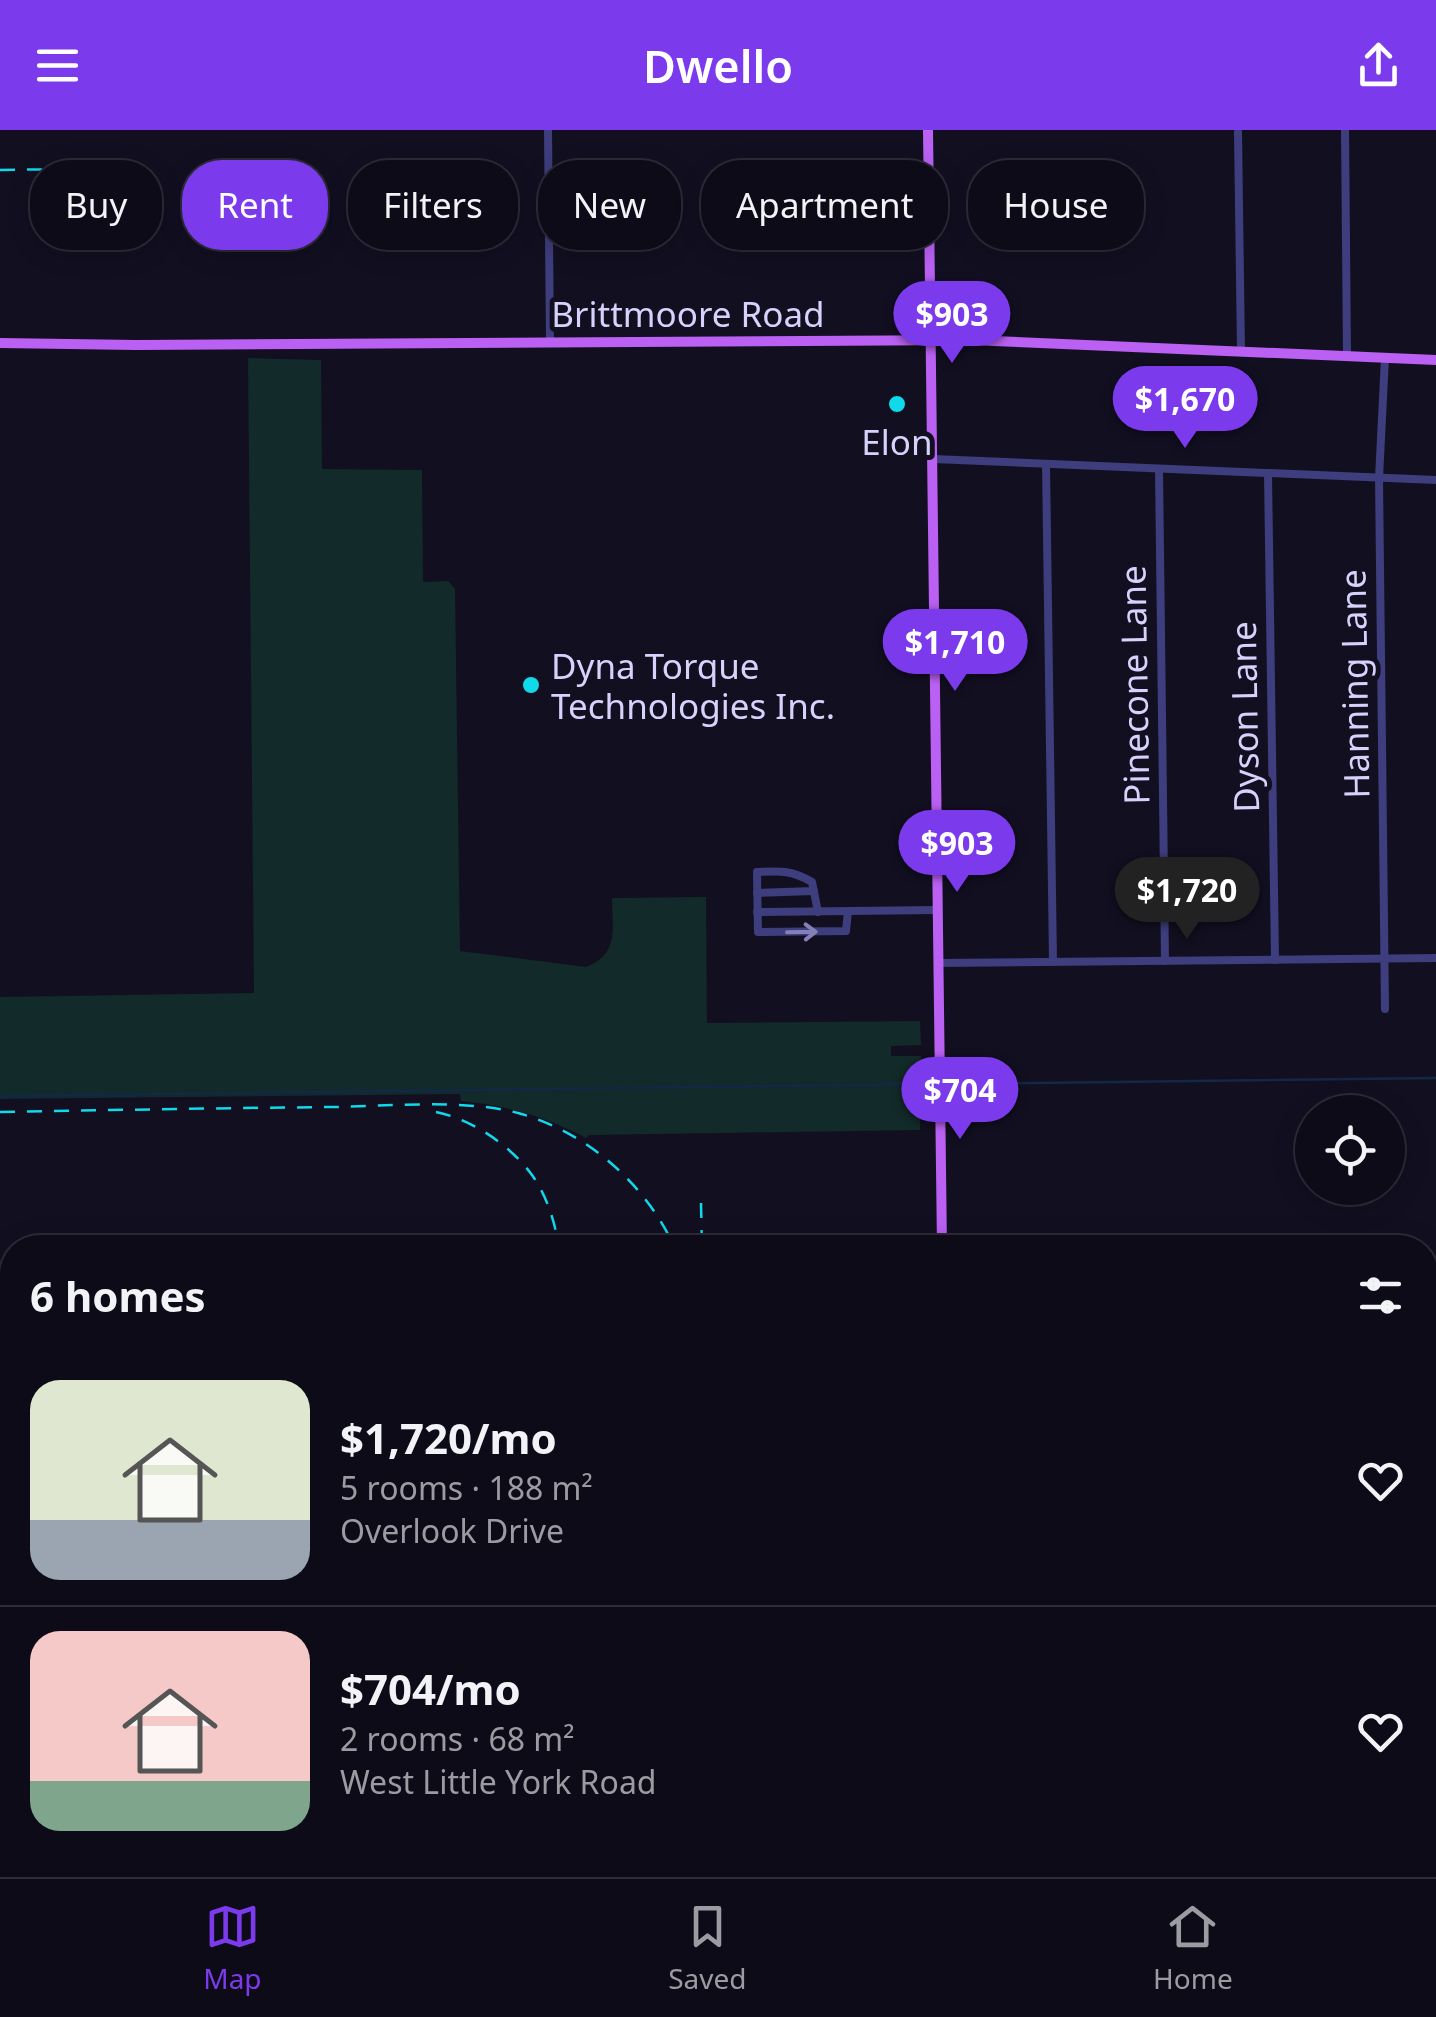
<!DOCTYPE html>
<html lang="en">
<head>
<meta charset="utf-8">
<style>
	body { margin:0; font-family:"Noto Sans",sans-serif; background:#1c1926; color:#f1f3f6; height:100vh; display:flex; flex-direction:column; font-size:38px; white-space:nowrap }
	* { box-sizing:border-box; margin:0 }
	p { font-size:32px; color:#9b9ba2 }
	.icon { flex:none; width:55px; height:55px; fill:none; stroke:currentColor; stroke-width:2; stroke-linecap:round; stroke-linejoin:round }
	.map { position:relative; flex:1; overflow:hidden }
	.drawer { position:absolute; left:0px; top:1105px; width:1438px; height:642px; display:flex; flex-direction:column; background:#0e0b19; border-radius:40px 40px 0 0; box-shadow:0 5px 25px #0003,0 0 0 2px #2e2b38 }
	.drawer>* { flex:none }
	.top-card { position:absolute; left:30px; top:30px; width:1378px; height:90px; display:flex; gap:20px }
	.tools { position:absolute; left:1295px; top:965px; display:grid; gap:20px }
	.tools a { display:grid; place-items:center; width:110px; height:110px; border-radius:50%; background:#0e0b19; box-shadow:0 5px 25px #0003,0 0 0 2px #2e2b38; font-size:50px }
	.price { position:absolute; translate:-50% -85px; padding:0 22px; border-radius:35px; background:#7c3aed; color:#fff; font-size:32px; line-height:65px; filter:drop-shadow(0 2px 5px #0008) }
	.price::after { content:''; position:absolute; left:50%; top:60px; width:30px; height:22px; margin-left:-15px; background:inherit; clip-path:polygon(0 0,100% 0,50% 100%) }
	.price.current { background:#222; color:#fff }
	ul { padding:0; list-style:none }
	li { display:flex; align-items:center; gap:30px; height:250px; padding:0 30px }
	li+li { border-top:2px solid #2e2b38 }
	li span { display:grid; place-items:center; flex:none; width:280px; height:200px; border-radius:30px; color:#555 }
	li>.icon { margin-inline-start:auto }
	span .icon { width:120px; height:120px; fill:#fffc; stroke-width:1 }
	li b { font-size:42px }
	h2 { display:flex; justify-content:space-between; align-items:center; height:120px; padding:0 30px; font-size:42px }
	.tag { padding:0 35px; border-radius:40px; background:#0e0b19; box-shadow:0 5px 25px #0003,0 0 0 2px #2e2b38; font-size:35px; line-height:90px }
	.tag.current { background:#7c3aed; color:#fff }
	header { display:flex; justify-content:space-between; align-items:center; height:130px; padding:0 30px; background:#7c3aed; color:#fff; font-size:45px; font-weight:600 }
	.tabs { display:flex; justify-content:space-around; align-items:center; height:140px; border-top:2px solid #2e2b38; background:#0e0b19; font-size:28px; color:#9b9ba2 }
	.tabs a { display:grid; justify-items:center; gap:5px }
	.tabs .current { color:#7c3aed }
	.map>svg:first-child { display:block }
	.green { fill:#122a29 }
	.lines { fill:none; stroke-linecap:round; stroke-linejoin:round }
	.stream { stroke:#122847; stroke-width:2.5 }
	.minor { stroke:#3e3d7d; stroke-width:8 }
	.major { stroke:#ba61f4; stroke-width:10 }
	.rail { stroke:#10d9ea; stroke-width:2.5; stroke-dasharray:15 12; stroke-linecap:butt }
	.oneway { stroke:#8280b6 }
	.poi-dot { fill:#10d9ea; stroke:#120f21; stroke-width:4 }
	.labels { text-anchor:middle; dominant-baseline:central; stroke-width:10; stroke-linejoin:round; paint-order:stroke }
	.street-label { font-size:35px; fill:#d6d2fc; stroke:#120f21 }
	.poi-label { font-size:35px; fill:#d6d2fc; stroke:#120f21 }
</style>
</head>
<body>
<header><svg class="icon" aria-label="menu" viewBox="0 0 24 24"><path d="M4 6h16M4 12h16M4 18h16"/></svg>Dwello<svg class="icon" aria-label="share" viewBox="0 0 24 24"><path d="M12 15V3M7 8l5-5 5 5M5 13v7h14v-7"/></svg></header>
<div class="map">
<svg width="1436" height="1747" viewBox="0 0 1436 1747">
	<rect width="100%" height="100%" fill="#120f21"/>
	<path class="green" d="M 248,228 L 321,230 L 322,339 L 422,340 L 423,452 L 448,451 L 455,459 L 460,821 L 586,837 C 620,824 612,798 612,768 L 706,767 L 707,893 L 920,891 L 921,915 L 891,916 L 891,926 L 921,926 L 920,1000 L 589,1005 L 586,1008 C 543,986 509,976 461,971 L 460,964 L 0,969 L 0,867 L 254,863 Z"/>
	<g class="lines">
		<g class="stream">
			<path d="M 957,954 L 1436,948"/>
			<path d="M 0,966 L 926,954"/>
		</g>
		<g class="minor">
			<path d="M 548,0 L 550,211"/>
			<path d="M 1345,0 L 1347,226"/>
			<path d="M 1238,2 L 1241,222"/>
			<path d="M 1385,228 L 1379,348 L 1385,879"/>
			<path d="M 933,329 L 1436,350"/>
			<path d="M 1046,334 L 1053,832"/>
			<path d="M 1159,339 L 1165,831"/>
			<path d="M 1268,343 L 1275,830"/>
			<path d="M 757,763 L 814,761"/>
			<path d="M 757,782 L 937,780"/>
			<path d="M 818,782 L 812,752 C 792,740 780,741 757,742 L 758,802 L 846,801 L 848,781"/>
			<path d="M 938,833 L 1436,828"/>
			<path d="M 1425,1346 L 1431,1348 L 1436,1355"/>
			<path d="M 1425,1589 L 1436,1589"/>
		</g>
		<g class="major">
			<path d="M 928,0 L 942,1118"/>
			<path d="M 0,213 L 136,215 L 971,210 L 1436,230"/>
			<path d="M 952,1735 L 952,1747"/>
		</g>
		<g class="rail">
			<path d="M 0,40 L 136,38"/>
			<path d="M 0,982 C 112,980 224,978 335,977 C 390,976 466,969 518,983 C 587,1002 645,1053 675,1118"/>
			<path d="M 436,982 C 472,989 511,1016 532,1045 C 547,1066 555,1092 559,1118"/>
			<path d="M 701,1073 L 702,1118"/>
			<path d="M 562,1735 L 562,1747"/>
			<path d="M 524,1747 L 529,1735"/>
		</g>
	</g>
	<defs><path id="oneway-shaft" d="M-6 0H5M1.5-3L5.5 0L1.5 3" fill="none" stroke-width="1.6" stroke-linecap="round" stroke-linejoin="round" transform="scale(2.5)"/></defs>
	<use class="oneway" href="#oneway-shaft" transform="translate(802 802) rotate(-1)"/>
	<g class="poi-dot">
		<circle cx="897" cy="274" r="10"/>
		<circle cx="531" cy="555" r="10"/>
	</g>
	<g class="labels">
		<g class="street-label">
			<text x="688" y="183">Brittmoore Road</text>
			<text transform="translate(1354 554) rotate(-91)">Hanning Lane</text>
			<text transform="translate(1134 555) rotate(-91)">Pinecone Lane</text>
			<text transform="translate(1244 587) rotate(-91)">Dyson Lane</text>
		</g>
		<g class="poi-label">
			<text x="897" y="311">Elon</text>
			<text x="551" y="535" text-anchor="start">Dyna Torque<tspan x="551" dy="40">Technologies Inc.</tspan></text>
		</g>
	</g>
</svg>
<div class="tools">
<a><svg class="icon" aria-label="locate" viewBox="0 0 24 24"><circle cx="12" cy="12" r="6"/><path d="M12 2v4M12 18v4M2 12h4M18 12h4"/></svg></a>
</div>
<b class="price" style="left:952px;top:236px">$903</b>
<b class="price" style="left:1185px;top:321px">$1,670</b>
<b class="price" style="left:955px;top:564px">$1,710</b>
<b class="price" style="left:957px;top:765px">$903</b>
<b class="price current" style="left:1187px;top:812px">$1,720</b>
<b class="price" style="left:960px;top:1012px">$704</b>
<div class="top-card">
<a class="tag">Buy</a>
<a class="tag current">Rent</a>
<a class="tag">Filters</a>
<a class="tag">New</a>
<a class="tag">Apartment</a>
<a class="tag">House</a>
</div>
<section class="drawer">
<h2>6 homes<svg class="icon" aria-label="filters" viewBox="0 0 24 24"><path d="M4 7h16M4 17h16"/><circle cx="9" cy="7" r="2"/><circle cx="15" cy="17" r="2"/></svg></h2>
<ul>
<li><span style="background:linear-gradient(#dfe7d0 70%,#9aa5b1 0)"><svg class="icon" aria-label="home" viewBox="0 0 24 24"><path d="M3 11l9-7 9 7M6 9v11h12V9"/></svg></span><div><b>$1,720/mo</b><p>5 rooms · 188 m²</p><p>Overlook Drive</p></div><svg class="icon" aria-label="heart" viewBox="0 0 24 24"><path d="M12 20l-8-8c-3-5 5-10 8-4 3-6 11-1 8 4z"/></svg></li>
<li><span style="background:linear-gradient(#f6c9c9 75%,#7fa58c 0)"><svg class="icon" aria-label="home" viewBox="0 0 24 24"><path d="M3 11l9-7 9 7M6 9v11h12V9"/></svg></span><div><b>$704/mo</b><p>2 rooms · 68 m²</p><p>West Little York Road</p></div><svg class="icon" aria-label="heart" viewBox="0 0 24 24"><path d="M12 20l-8-8c-3-5 5-10 8-4 3-6 11-1 8 4z"/></svg></li>
</ul>
</section>
</div>
<nav class="tabs">
<a class="current"><svg class="icon" aria-label="map" viewBox="0 0 24 24"><path d="M3 6l6-2 6 2 6-2v14l-6 2-6-2-6 2zM9 4v14M15 6v14"/></svg>Map</a>
<a><svg class="icon" aria-label="saved" viewBox="0 0 24 24"><path d="M7 4h10v16l-5-4-5 4z"/></svg>Saved</a>
<a><svg class="icon" aria-label="home" viewBox="0 0 24 24"><path d="M3 11l9-7 9 7M6 9v11h12V9"/></svg>Home</a>
</nav>
</body>
</html>
